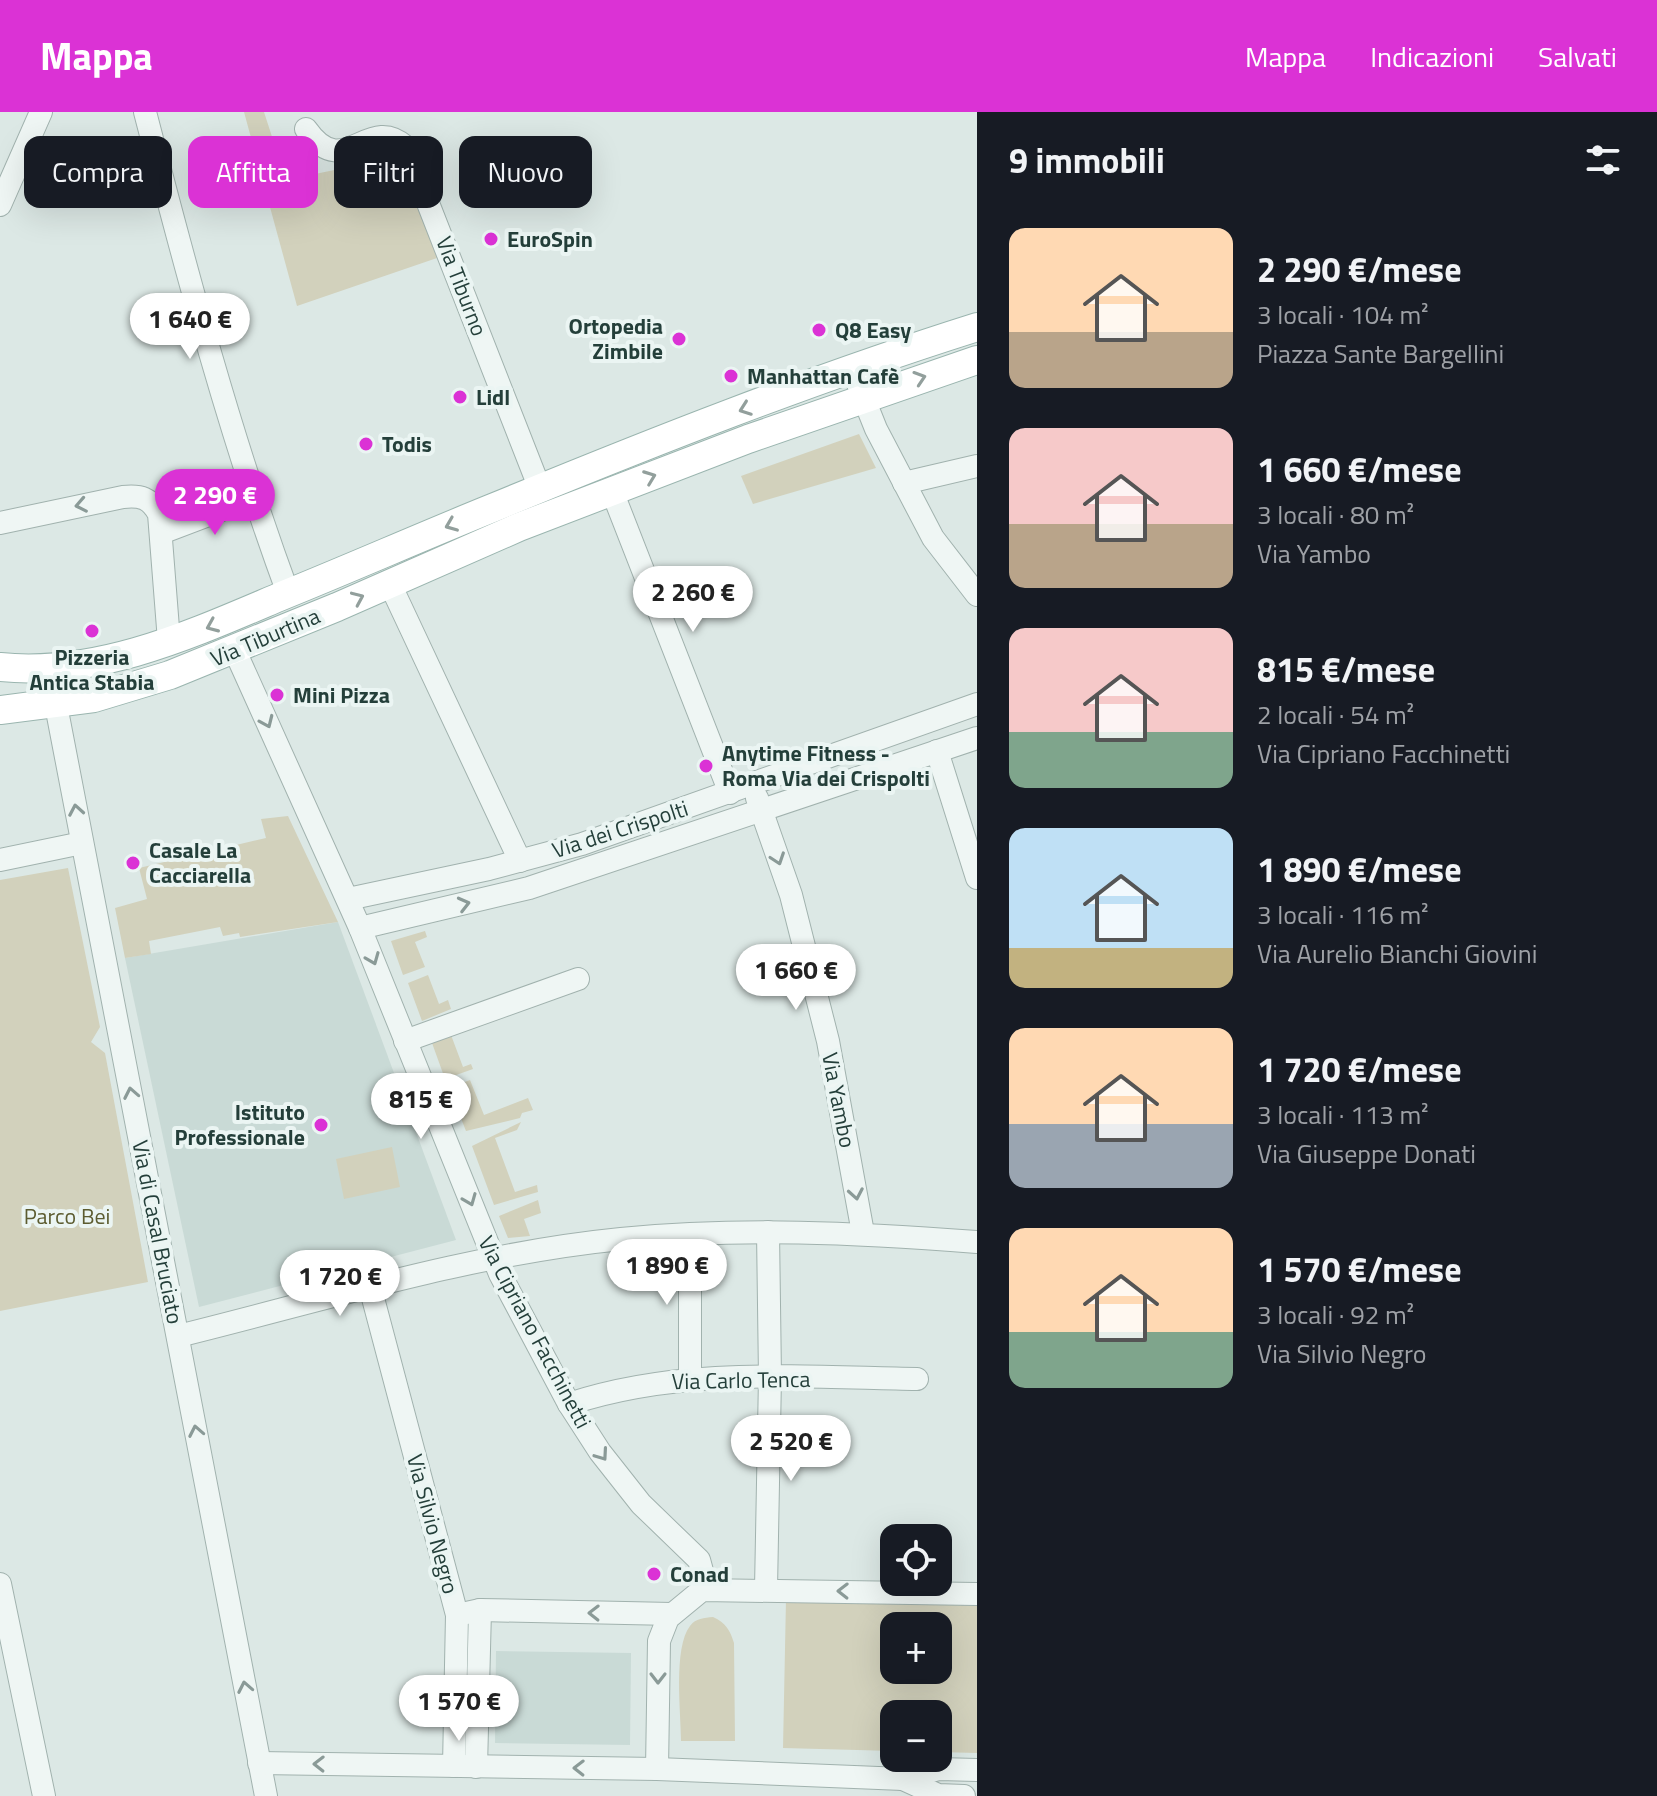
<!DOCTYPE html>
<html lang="it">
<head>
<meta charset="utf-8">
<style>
	body { margin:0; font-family:"Titillium Web",sans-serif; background:#242831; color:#f1f3f6; height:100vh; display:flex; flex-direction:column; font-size:30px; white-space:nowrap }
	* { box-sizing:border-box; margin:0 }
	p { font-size:26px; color:#9ea1a6 }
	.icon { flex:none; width:44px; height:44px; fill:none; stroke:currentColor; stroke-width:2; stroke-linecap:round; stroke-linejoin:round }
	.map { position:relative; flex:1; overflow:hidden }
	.details { display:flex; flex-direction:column; background:#171b24; width:680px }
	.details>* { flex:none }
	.guide { position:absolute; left:24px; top:24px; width:760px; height:72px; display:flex; gap:16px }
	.tools { position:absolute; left:880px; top:1412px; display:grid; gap:16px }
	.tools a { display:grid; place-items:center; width:72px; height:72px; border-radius:16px; background:#171b24; box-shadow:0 8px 32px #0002; font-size:40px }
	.price { position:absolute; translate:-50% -68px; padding:0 18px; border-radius:28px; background:#fff; color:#222; font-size:26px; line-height:52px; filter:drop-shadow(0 2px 4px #0008) }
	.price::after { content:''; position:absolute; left:50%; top:48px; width:24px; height:18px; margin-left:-12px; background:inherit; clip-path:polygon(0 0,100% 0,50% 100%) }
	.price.current { background:#db32d5; color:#fff }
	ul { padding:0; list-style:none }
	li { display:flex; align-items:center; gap:24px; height:200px; padding:0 32px }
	li span { display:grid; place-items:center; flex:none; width:224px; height:160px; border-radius:16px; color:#555 }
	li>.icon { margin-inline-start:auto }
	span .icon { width:96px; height:96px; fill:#fffc; stroke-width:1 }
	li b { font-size:34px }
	h2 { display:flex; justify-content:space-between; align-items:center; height:96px; padding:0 32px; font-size:34px }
	.chip { padding:0 28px; border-radius:16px; background:#171b24; box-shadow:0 8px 32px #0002; font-size:28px; line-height:72px }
	.chip.current { background:#db32d5; color:#fff }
	header { display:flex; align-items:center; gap:48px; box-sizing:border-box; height:112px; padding:0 40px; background:#db32d5; color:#fff }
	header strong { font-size:38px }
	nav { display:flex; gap:44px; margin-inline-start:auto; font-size:28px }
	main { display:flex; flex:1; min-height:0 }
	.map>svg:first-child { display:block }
	.built { fill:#c9dad6 }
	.green { fill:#d2d1bc; fill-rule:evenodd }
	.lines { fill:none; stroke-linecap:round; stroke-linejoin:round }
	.minor-casing { stroke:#a1b2ae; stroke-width:24 }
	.major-casing { stroke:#9ab5af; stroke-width:30 }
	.minor { stroke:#eff6f4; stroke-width:22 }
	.major { stroke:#fff; stroke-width:28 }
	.oneway { stroke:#929f9c }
	.oneway2 { stroke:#8a9a97 }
	.poi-dot { fill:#db32d5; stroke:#ebf5f3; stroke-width:3 }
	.labels { text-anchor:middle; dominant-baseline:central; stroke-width:8; stroke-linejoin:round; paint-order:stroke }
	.poi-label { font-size:22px; font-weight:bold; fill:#243f3a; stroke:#ebf5f3; text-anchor:start }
	.street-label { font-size:22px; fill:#243f3a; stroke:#ebf5f3 }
	.park-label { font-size:22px; fill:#5c5c30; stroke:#ebf5f3 }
</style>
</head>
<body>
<header>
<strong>Mappa</strong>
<nav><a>Mappa</a><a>Indicazioni</a><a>Salvati</a></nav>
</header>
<main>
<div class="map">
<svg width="977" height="1684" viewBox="0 0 977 1684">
	<rect width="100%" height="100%" fill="#dce8e5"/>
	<g class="built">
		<path d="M 338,810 L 456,1128 L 199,1195 L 125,846 Z"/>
		<path d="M 496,1539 L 631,1541 L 630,1633 L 495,1631 Z"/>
	</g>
	<g class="green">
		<path d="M 244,0 L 264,0 L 286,68 L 402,44 L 437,146 L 297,194 Z"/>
		<path d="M 859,322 L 876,356 L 753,392 L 741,364 Z"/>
		<path d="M 288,704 L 338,810 L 240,825 L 239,821 L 223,824 L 220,815 L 149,829 L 151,842 L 125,846 L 115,796 L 147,787 L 139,756 L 266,726 L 261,707 Z"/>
		<path d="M 68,756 L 100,915 L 91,930 L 105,941 L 148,1170 L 0,1199 L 0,768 Z"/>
		<path d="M 425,819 L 427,825 L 415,830 L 425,855 L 403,863 L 391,829 Z"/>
		<path d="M 428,863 L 439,892 L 448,888 L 451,897 L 422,909 L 408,871 Z"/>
		<path d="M 451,923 L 463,955 L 471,952 L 473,957 L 445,967 L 432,931 Z"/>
		<path d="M 470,968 L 484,1003 L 528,986 L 533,998 L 522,1001 L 520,1006 L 466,1019 L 449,976 Z"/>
		<path d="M 521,1010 L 517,1018 L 495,1026 L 515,1080 L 537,1073 L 538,1080 L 494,1093 L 472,1034 Z"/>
		<path d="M 392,1035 L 400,1075 L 344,1087 L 336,1047 Z"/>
		<path d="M 538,1088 L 541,1101 L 524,1107 L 530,1124 L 508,1126 L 499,1104 Z"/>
		<path d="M 786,1487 L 977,1492 L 977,1641 L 938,1640 L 938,1602 L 894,1602 L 894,1639 L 783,1636 ZM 894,1514 L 938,1514 L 938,1558 L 894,1558 Z"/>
		<path d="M 713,1505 C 726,1511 730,1518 734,1531 L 735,1629 L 681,1629 C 681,1601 673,1536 690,1514 C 696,1506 704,1506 713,1505 Z"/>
	</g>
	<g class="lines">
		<defs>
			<g id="minor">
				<path d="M 145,0 C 187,162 230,324 288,481"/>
				<path d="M 306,17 C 345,72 367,0 406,35 L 540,377"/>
				<path d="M 0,93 L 41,0"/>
				<path d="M 852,257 L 876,317 L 933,426 L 977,483"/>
				<path d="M 904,371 L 977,354"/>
				<path d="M 612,379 L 730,681"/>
				<path d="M 0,411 L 123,385 C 141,383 150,386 159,402 L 169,529"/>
				<path d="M 161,421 L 253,386"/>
				<path d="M 390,472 L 520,749"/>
				<path d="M 235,539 L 360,816 L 500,1162 L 569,1292 L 600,1340 L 641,1392 L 699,1448 L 702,1459 L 702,1478"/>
				<path d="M 49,557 L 266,1684"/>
				<path d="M 937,639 L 977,766"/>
				<path d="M 757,686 L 791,783 L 828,929 L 863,1121"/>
				<path d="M 0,748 L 82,731"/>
				<path d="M 348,787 L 489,757 L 582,732 L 977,592"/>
				<path d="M 360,816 L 529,776 L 977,626"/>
				<path d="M 405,929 L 578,867"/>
				<path d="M 370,1175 L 457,1503 L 454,1654"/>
				<path d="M 178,1224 C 324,1188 470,1142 621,1127 C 740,1115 858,1121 977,1130"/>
				<path d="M 690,1266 L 690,1123"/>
				<path d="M 569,1292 C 681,1255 800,1265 917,1267"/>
				<path d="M 0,1472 L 44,1684"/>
				<path d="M 766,1477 L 770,1265 L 768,1120"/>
				<path d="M 457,1503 L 480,1498 L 672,1502"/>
				<path d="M 259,1651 L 657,1657 L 903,1667 L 939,1657 L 977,1658"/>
				<path d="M 476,1655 L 480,1498"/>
				<path d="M 657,1657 L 659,1529 L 668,1506 L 702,1478 L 977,1482"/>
				<path d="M 903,1667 L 938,1683 L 964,1684"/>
			</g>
			<g id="major">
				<path d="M 0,555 C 100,565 194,521 284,483 C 353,455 421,425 490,397 C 650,331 812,267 977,215"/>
				<path d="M 0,598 L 94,586 L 170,563 L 337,495 L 519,415 L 748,327 L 977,248"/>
			</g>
		</defs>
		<use href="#minor" class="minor-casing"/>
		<use href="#major" class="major-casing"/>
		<use href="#minor" class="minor"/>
		<use href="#major" class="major"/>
	</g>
	<defs><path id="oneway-chevron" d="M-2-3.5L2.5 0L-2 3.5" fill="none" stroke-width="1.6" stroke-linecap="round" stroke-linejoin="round" transform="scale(2)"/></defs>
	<g class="oneway">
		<use href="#oneway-chevron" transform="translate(920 266) rotate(-18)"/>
		<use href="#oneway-chevron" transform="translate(745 297) rotate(160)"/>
		<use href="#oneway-chevron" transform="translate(650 365) rotate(-21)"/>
		<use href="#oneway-chevron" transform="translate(451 413) rotate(158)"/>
		<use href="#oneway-chevron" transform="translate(358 486) rotate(-24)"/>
		<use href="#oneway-chevron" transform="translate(212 514) rotate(157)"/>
	</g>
	<g class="oneway2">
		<use href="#oneway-chevron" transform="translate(81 393) rotate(169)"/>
		<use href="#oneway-chevron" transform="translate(267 610) rotate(66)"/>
		<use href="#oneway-chevron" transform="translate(76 698) rotate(-100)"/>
		<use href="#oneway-chevron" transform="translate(778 747) rotate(71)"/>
		<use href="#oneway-chevron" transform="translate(464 792) rotate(-14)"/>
		<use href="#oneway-chevron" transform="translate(373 847) rotate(68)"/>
		<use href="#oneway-chevron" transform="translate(131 981) rotate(-101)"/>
		<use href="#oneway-chevron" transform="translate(856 1082) rotate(80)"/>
		<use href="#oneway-chevron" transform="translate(470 1088) rotate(68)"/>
		<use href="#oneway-chevron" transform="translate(196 1319) rotate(-101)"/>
		<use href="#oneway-chevron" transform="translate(602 1343) rotate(55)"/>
		<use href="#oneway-chevron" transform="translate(843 1479) rotate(-179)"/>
		<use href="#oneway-chevron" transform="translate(594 1501) rotate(-179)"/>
		<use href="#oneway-chevron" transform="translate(658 1566) rotate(90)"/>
		<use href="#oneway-chevron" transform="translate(245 1575) rotate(-101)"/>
		<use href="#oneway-chevron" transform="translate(319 1652) rotate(-179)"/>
		<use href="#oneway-chevron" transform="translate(579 1656) rotate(-179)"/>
	</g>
	<g class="poi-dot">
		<circle cx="491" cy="127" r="8"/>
		<circle cx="819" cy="218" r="8"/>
		<circle cx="679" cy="227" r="8"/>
		<circle cx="731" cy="264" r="8"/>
		<circle cx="460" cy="285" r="8"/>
		<circle cx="366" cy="332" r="8"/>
		<circle cx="92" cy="519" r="8"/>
		<circle cx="277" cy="583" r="8"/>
		<circle cx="706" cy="654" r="8"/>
		<circle cx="133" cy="751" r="8"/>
		<circle cx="321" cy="1013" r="8"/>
		<circle cx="654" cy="1462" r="8"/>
	</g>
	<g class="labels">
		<g class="poi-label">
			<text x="507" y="127">EuroSpin</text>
			<text x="663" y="214" text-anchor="end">Ortopedia<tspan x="663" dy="25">Zimbile</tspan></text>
			<text x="835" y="218">Q8 Easy</text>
			<text x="747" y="264">Manhattan Cafè</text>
			<text x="476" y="285">Lidl</text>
			<text x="382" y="332">Todis</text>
			<text x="92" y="545" text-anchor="middle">Pizzeria<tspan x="92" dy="25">Antica Stabia</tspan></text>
			<text x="293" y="583">Mini Pizza</text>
			<text x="722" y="641">Anytime Fitness -<tspan x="722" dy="25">Roma Via dei Crispolti</tspan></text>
			<text x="149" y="738">Casale La<tspan x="149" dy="25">Cacciarella</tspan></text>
			<text x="305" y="1000" text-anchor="end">Istituto<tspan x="305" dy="25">Professionale</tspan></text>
			<text x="670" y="1462">Conad</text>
		</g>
		<g class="street-label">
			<text transform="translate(462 174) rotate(69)">Via Tiburno</text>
			<text transform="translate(265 525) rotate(-23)">Via Tiburtina</text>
			<text transform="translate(620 717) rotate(-18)">Via dei Crispolti</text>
			<text transform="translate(839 988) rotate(79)">Via Yambo</text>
			<text transform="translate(158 1120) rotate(79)">Via di Casal Bruciato</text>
			<text transform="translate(535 1220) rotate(62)">Via Cipriano Facchinetti</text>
			<text transform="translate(741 1268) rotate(-1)">Via Carlo Tenca</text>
			<text transform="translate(433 1412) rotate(75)">Via Silvio Negro</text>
		</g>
		<g class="park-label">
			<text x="67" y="1104">Parco Bei</text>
		</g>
	</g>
</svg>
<div class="tools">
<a><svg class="icon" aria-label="locate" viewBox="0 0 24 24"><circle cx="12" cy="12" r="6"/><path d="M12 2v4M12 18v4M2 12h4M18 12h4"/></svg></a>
<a>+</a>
<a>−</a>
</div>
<b class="price" style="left:190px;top:249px">1 640 €</b>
<b class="price current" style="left:215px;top:425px">2 290 €</b>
<b class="price" style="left:693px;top:522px">2 260 €</b>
<b class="price" style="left:796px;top:900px">1 660 €</b>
<b class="price" style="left:421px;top:1029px">815 €</b>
<b class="price" style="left:667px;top:1195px">1 890 €</b>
<b class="price" style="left:340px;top:1206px">1 720 €</b>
<b class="price" style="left:791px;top:1371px">2 520 €</b>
<b class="price" style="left:459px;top:1631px">1 570 €</b>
<div class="guide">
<a class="chip">Compra</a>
<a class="chip current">Affitta</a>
<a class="chip">Filtri</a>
<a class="chip">Nuovo</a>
</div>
</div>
<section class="details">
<h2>9 immobili<svg class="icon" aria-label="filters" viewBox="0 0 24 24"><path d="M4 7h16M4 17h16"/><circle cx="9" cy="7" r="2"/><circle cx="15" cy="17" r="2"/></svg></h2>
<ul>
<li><span style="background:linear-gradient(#ffd9b3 65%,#b9a48a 0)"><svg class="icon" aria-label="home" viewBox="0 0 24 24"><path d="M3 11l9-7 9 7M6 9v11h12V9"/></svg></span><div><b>2 290 €/mese</b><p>3 locali · 104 m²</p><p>Piazza Sante Bargellini</p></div></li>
<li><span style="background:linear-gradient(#f6c9c9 60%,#b9a48a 0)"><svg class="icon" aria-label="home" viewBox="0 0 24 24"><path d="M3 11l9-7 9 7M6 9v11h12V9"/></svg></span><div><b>1 660 €/mese</b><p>3 locali · 80 m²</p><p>Via Yambo</p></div></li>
<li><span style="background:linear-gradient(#f6c9c9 65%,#7fa58c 0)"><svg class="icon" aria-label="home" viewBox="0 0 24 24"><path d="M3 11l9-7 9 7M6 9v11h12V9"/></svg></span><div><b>815 €/mese</b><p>2 locali · 54 m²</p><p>Via Cipriano Facchinetti</p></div></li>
<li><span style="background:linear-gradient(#bfe0f5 75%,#c2b280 0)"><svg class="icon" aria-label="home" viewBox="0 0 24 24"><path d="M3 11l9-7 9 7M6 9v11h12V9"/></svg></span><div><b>1 890 €/mese</b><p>3 locali · 116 m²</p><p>Via Aurelio Bianchi Giovini</p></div></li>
<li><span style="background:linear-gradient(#ffd9b3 60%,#9aa5b1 0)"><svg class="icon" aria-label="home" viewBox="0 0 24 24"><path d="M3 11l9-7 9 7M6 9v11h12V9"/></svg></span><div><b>1 720 €/mese</b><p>3 locali · 113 m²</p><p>Via Giuseppe Donati</p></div></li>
<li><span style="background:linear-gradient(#ffd9b3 65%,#7fa58c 0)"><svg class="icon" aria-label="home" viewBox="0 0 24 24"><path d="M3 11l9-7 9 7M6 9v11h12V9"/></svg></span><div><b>1 570 €/mese</b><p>3 locali · 92 m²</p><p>Via Silvio Negro</p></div></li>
</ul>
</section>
</main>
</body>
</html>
